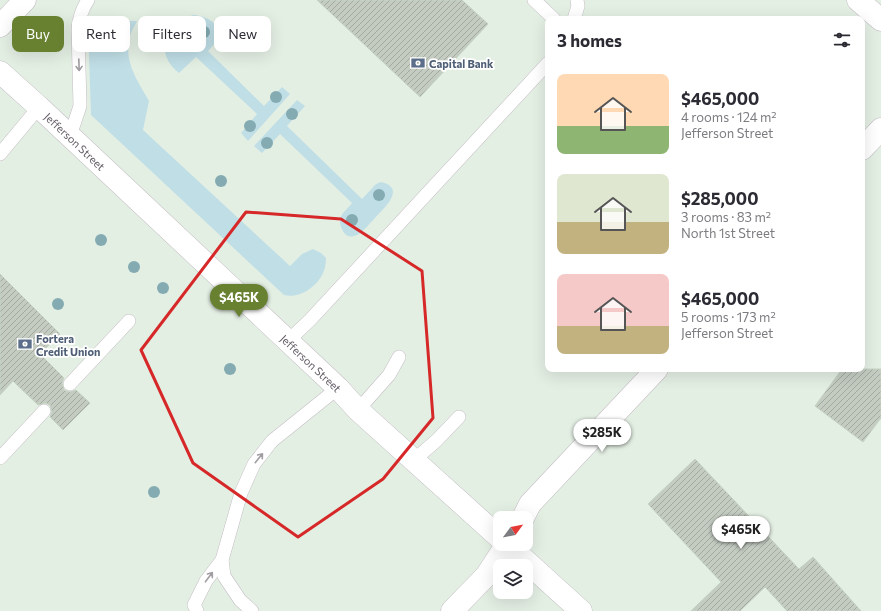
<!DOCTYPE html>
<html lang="en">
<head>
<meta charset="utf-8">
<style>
	body { margin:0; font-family:Commissioner,sans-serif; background:#f7f7f7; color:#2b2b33; height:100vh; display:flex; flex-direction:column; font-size:15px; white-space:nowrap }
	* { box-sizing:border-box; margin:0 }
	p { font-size:13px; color:#7c7c81 }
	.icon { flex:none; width:22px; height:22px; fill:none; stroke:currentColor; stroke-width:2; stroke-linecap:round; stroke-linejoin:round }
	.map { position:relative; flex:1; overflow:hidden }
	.panel { position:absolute; left:545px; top:16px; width:320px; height:356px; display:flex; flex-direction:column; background:#fff; border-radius:8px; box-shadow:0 4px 16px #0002 }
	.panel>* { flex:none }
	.top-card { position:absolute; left:12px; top:16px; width:380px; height:36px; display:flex; gap:8px }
	.needle { width:26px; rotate:58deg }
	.tools { position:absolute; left:493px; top:511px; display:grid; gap:8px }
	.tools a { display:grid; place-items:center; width:40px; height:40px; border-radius:8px; background:#fff; box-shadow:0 4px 16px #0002; font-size:20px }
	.price { position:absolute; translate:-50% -34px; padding:0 9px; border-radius:14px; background:#fff; color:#222; font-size:13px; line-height:26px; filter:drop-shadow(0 1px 2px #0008) }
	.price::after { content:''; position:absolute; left:50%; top:24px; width:12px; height:9px; margin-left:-6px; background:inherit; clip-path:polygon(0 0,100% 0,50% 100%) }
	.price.selected { background:#688131; color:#fff }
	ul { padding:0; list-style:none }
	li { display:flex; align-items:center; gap:12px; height:100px; padding:0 12px }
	li span { display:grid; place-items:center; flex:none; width:112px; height:80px; border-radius:8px; color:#555 }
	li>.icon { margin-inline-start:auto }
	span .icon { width:48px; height:48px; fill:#fffc; stroke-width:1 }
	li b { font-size:17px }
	h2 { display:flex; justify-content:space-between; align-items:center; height:48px; padding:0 12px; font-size:17px }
	.chip { padding:0 14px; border-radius:8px; background:#fff; box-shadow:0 4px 16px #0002; font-size:14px; line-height:36px }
	.chip.selected { background:#688131; color:#fff }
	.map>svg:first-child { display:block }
	.garden { fill:#c0dee6 }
	.building { fill:url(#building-hatch); stroke:#c4d3c2 }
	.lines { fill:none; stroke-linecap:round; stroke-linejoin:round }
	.service-casing { stroke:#c4bec5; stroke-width:14 }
	.minor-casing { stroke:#c4bec5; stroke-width:23 }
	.service { stroke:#fff; stroke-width:13 }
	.minor { stroke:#fff; stroke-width:22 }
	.tree { fill:#84abb2 }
	.oneway { stroke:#a19da3 }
	.marked { fill:none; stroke:#d62828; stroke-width:3; stroke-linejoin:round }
	.labels { text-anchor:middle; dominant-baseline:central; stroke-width:3.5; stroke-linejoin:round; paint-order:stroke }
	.service-label { font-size:11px; font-weight:bold; fill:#4e5e75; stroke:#fff; text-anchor:start }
	.street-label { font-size:11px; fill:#635c65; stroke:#fff }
</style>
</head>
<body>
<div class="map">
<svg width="881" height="611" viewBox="0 0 881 611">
	<defs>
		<pattern id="building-hatch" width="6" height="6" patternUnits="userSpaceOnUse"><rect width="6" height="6" fill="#c4ccc2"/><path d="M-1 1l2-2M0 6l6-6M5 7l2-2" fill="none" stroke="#a3a9a1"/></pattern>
	</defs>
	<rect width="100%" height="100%" fill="#e4efe4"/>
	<g class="garden">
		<path d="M 193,15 C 206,16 214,21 222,32 L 220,38 L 208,51 L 264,106 L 282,87 L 290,94 L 248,141 L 241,133 L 257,114 L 196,57 L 179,73 C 153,52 165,25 193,15 Z"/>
		<path d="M 89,21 L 137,21 C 135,26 131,31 130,36 C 123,61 137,80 149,101 L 143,130 L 290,266 L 302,254 L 313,249 L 321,253 L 326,258 C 326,263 325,269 323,273 C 317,287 299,299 284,295 L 91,115 L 88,27 Z"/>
		<path d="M 297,100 L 305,106 L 287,126 L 362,199 L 376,184 L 381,182 C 407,188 384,208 375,218 C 369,224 362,234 354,236 C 348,238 344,234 342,229 C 336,216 345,212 352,203 L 280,134 L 262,153 L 254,146 Z"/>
	</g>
	<g class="building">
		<path d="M 317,0 L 462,0 L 488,24 L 420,97 Z"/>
		<path d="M 0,274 L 60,334 L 40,354 L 64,378 L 62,383 L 64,390 L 69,392 L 76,390 L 90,403 L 63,430 L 50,417 L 52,412 L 50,405 L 45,403 L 38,405 L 13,381 L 0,395 Z"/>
		<path d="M 842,369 L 881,369 L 881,418 L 863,442 L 815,406 Z"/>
		<path d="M 695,459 L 799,569 L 813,557 L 861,611 L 787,611 L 765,587 L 740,611 L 691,611 L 721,582 L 648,504 Z"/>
	</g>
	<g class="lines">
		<defs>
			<g id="service">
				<path d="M 534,0 L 554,19"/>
				<path d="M 574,19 L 578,6 L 577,0"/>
				<path d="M 70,136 L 80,106 L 78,29 C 79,18 82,9 88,0"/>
				<path d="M 0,154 L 39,107"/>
				<path d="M 288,341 L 310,320 L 548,63"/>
				<path d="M 70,384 L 129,321"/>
				<path d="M 358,410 L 389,375 L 399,357"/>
				<path d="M 0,458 L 44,411"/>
				<path d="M 414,460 L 436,441 L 459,417"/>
				<path d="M 222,560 L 224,576 L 240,600 L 252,611"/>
				<path d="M 197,611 L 194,605 L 206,581 L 222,560 L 241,493 L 254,464 L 272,441 L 338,388"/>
			</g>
			<g id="minor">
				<path d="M 858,0 L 881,20"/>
				<path d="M 0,26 L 25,0"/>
				<path id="s1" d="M 0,72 L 39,107 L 338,388 L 358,410 L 500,538"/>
				<path d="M 862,149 L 881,129"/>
				<path d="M 523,518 L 530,504 L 657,369"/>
				<path d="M 507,544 L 581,611"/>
				<path d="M 452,611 L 486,576 L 507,544"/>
			</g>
		</defs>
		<use href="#service" class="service-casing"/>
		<use href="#minor" class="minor-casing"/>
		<use href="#service" class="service"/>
		<use href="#minor" class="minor"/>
	</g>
	<g class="tree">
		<circle cx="204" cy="32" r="6"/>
		<circle cx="276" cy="97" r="6"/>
		<circle cx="292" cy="114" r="6"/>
		<circle cx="250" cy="126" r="6"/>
		<circle cx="267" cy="143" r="6"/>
		<circle cx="221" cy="181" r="6"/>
		<circle cx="379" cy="195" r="6"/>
		<circle cx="352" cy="220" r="6"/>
		<circle cx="101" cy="240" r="6"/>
		<circle cx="134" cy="267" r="6"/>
		<circle cx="163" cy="288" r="6"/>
		<circle cx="58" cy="304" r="6"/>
		<circle cx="230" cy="369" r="6"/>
		<circle cx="154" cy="492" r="6"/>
	</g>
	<defs><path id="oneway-shaft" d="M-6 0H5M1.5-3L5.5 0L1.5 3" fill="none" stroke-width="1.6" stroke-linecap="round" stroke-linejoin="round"/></defs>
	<g class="oneway">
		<use href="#oneway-shaft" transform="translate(79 65) rotate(88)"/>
		<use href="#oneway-shaft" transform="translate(259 458) rotate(-51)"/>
		<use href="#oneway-shaft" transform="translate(209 577) rotate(-53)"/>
	</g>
	<path class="marked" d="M 246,212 L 341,219 L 422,271 L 433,418 L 383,479 L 298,537 L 193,463 L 141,350 Z"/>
	<defs>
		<symbol id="bank-bare" viewBox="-9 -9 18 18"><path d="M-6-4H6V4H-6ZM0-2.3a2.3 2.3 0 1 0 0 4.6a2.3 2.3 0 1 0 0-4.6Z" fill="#5c6f8a" stroke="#fff" stroke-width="2.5" paint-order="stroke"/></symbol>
	</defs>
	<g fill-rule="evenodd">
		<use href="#bank-bare" x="408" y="53" width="20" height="20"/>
		<use href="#bank-bare" x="15" y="334" width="20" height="20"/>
	</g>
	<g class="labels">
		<g class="service-label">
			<text x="429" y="63">Capital Bank</text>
			<text x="36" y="338">Fortera<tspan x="36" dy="13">Credit Union</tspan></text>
		</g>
		<g class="street-label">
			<text stroke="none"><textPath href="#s1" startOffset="102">Jefferson Street</textPath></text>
			<text stroke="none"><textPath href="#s1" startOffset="426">Jefferson Street</textPath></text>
		</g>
	</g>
</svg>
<div class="tools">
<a><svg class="needle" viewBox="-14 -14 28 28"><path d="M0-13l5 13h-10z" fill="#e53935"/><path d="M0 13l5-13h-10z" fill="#7c7c81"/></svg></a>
<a><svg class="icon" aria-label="layers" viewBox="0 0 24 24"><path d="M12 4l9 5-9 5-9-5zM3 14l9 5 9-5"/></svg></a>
</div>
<b class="price selected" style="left:239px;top:318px">$465K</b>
<b class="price" style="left:602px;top:453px">$285K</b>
<b class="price" style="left:741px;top:550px">$465K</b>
<div class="top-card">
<a class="chip selected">Buy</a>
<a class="chip">Rent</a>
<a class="chip">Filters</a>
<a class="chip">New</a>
</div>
<section class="panel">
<h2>3 homes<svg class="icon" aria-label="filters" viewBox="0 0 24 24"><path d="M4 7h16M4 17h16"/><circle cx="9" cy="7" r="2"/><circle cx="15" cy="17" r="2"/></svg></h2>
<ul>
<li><span style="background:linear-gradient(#ffd9b3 65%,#8fb573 0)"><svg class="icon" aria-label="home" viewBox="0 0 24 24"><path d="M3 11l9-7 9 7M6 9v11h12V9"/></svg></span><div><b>$465,000</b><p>4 rooms · 124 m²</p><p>Jefferson Street</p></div></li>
<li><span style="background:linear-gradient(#dfe7d0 60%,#c2b280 0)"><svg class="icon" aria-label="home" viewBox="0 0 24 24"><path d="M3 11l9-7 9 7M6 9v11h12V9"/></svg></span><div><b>$285,000</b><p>3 rooms · 83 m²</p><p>North 1st Street</p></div></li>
<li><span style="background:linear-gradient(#f6c9c9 65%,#c2b280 0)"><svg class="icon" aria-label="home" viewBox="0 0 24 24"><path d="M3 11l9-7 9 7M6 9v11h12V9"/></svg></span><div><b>$465,000</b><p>5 rooms · 173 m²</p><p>Jefferson Street</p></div></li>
</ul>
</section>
</div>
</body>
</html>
